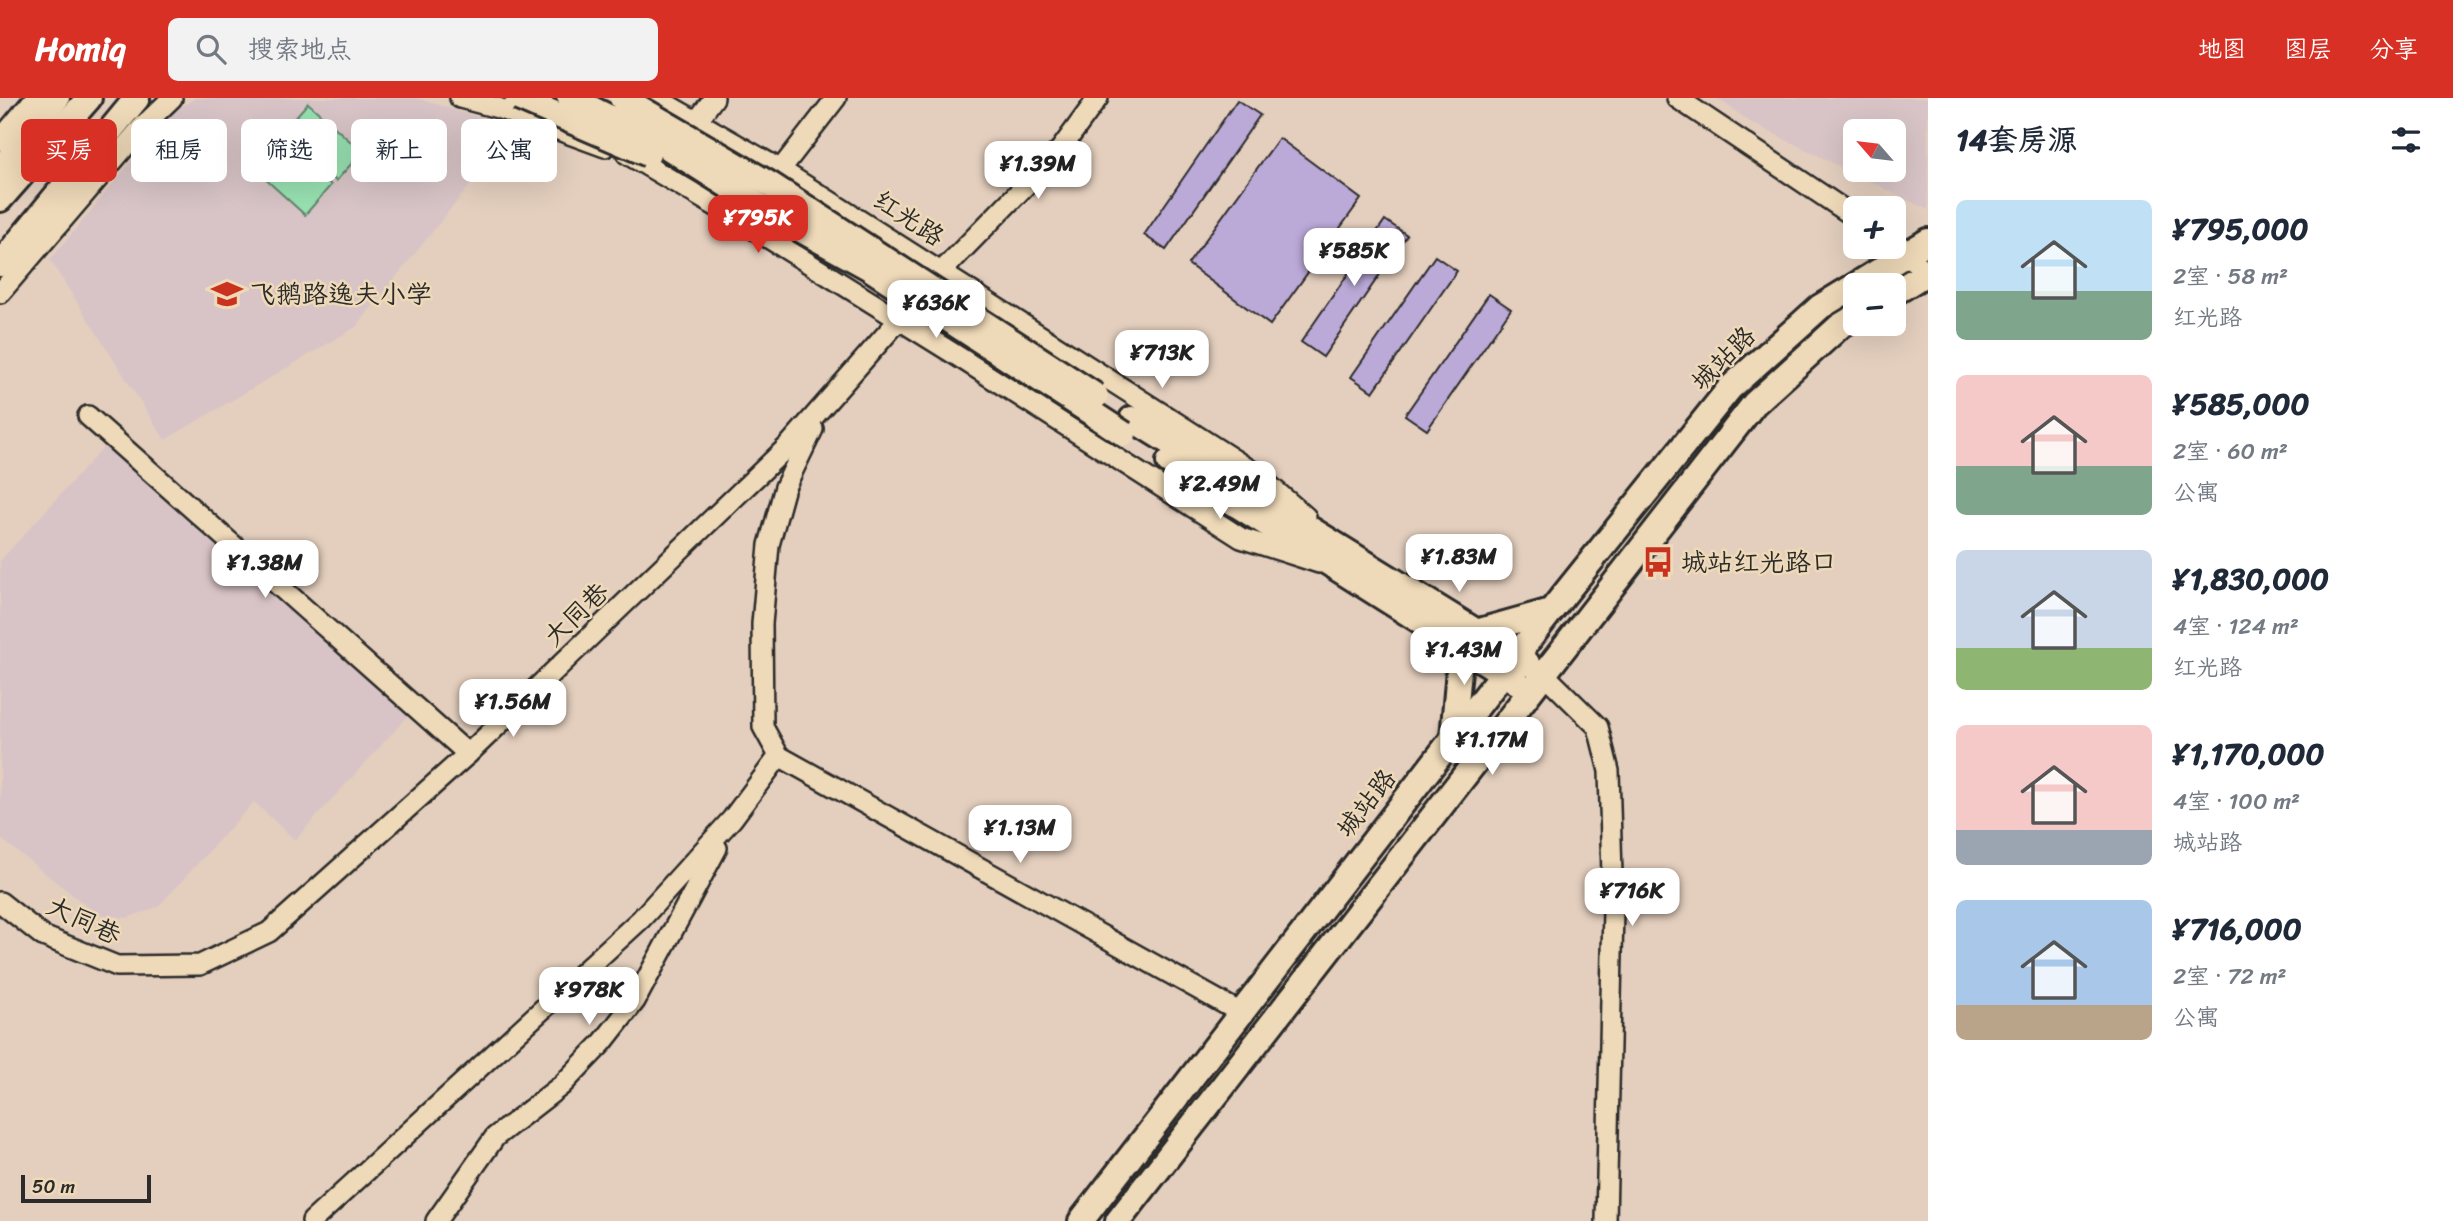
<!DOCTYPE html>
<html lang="zh">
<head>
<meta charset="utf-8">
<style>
	body { margin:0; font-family:Sriracha,"LXGW WenKai TC",sans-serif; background:#f2f2f3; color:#1f2937; height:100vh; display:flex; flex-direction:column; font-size:26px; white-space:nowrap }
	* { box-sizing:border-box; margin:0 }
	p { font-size:23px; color:#747a83 }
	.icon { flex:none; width:38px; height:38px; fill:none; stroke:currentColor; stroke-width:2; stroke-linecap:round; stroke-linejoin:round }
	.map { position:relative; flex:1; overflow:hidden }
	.side { display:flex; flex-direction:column; background:#fff; width:525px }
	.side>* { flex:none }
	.guide { position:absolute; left:21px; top:21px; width:665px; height:63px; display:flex; gap:14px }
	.needle { width:46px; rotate:298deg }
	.fabs { position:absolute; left:1843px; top:21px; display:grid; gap:14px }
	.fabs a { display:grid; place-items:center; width:63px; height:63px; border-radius:10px; background:#fff; box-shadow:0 7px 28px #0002; font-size:35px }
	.scale { position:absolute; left:21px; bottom:18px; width:130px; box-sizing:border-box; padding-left:7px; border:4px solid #2b2b2b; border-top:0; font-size:19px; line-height:24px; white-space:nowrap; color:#2b2b2b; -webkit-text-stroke:5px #eed9b8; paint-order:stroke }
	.price { position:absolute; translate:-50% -60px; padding:0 16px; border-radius:14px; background:#fff; color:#222; font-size:23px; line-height:46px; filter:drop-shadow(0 2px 4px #0008) }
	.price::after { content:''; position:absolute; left:50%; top:42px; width:21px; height:16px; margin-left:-10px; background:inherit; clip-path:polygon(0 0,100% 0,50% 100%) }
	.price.active { background:#d93025; color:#fff }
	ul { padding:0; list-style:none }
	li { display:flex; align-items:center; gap:21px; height:175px; padding:0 28px }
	li span { display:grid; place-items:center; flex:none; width:196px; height:140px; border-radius:10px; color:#555 }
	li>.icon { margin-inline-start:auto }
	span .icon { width:84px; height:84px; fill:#fffc; stroke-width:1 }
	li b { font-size:30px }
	h2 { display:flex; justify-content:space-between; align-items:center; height:84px; padding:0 28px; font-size:30px }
	.chip { padding:0 24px; border-radius:10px; background:#fff; box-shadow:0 7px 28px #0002; font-size:24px; line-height:63px }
	.chip.active { background:#d93025; color:#fff }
	header { display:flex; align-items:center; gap:42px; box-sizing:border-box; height:98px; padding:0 35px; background:#d93025; color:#fff }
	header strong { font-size:33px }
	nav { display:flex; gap:38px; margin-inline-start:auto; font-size:24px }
	.search { width:490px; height:63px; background:#f2f2f3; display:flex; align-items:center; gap:18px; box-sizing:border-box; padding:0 24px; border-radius:10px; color:#747a83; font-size:26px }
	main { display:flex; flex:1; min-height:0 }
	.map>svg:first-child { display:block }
	.built { fill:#d8c4c6; fill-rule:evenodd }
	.green { fill:#98e1b1; stroke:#62866e; stroke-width:2 }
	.building { fill:#bba9d8; stroke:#2b2b2b; stroke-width:2 }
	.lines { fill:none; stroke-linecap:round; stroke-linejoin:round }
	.minor-casing { stroke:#2b2b2b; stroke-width:24 }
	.major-casing { stroke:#2b2b2b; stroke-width:30 }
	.minor { stroke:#eed9b8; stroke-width:19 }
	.major { stroke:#eed9b8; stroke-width:24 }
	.major-bridge-casing { stroke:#2b2b2b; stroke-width:30; stroke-linecap:butt }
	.major-bridge { stroke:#eed9b8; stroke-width:24 }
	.labels { text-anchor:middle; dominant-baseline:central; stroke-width:5; stroke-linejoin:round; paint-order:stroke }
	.street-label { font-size:26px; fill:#2b2b2b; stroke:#eed9b8 }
	.poi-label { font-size:26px; fill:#2b2b2b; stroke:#eed9b8; text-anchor:start }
</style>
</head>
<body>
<header>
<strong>Homiq</strong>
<div class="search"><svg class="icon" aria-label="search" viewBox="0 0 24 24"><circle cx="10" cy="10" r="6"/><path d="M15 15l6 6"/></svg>搜索地点</div>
<nav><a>地图</a><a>图层</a><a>分享</a></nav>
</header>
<main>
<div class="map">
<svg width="1928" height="1123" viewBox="0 0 1928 1123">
	<rect width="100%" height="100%" fill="#e4cfbe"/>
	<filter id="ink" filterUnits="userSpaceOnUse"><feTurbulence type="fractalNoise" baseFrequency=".0143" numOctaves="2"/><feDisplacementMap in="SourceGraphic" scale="14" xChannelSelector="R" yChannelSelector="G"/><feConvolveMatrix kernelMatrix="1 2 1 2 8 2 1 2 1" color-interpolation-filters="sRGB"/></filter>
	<g filter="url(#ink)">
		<g class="built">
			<path d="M 195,0 L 416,0 L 515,31 L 356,229 L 165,342 L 50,162 L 171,16 Z"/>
			<path d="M 1717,0 L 1928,0 L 1928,112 L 1750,24 ZM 1894,33 L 1894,72 L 1855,72 L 1855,33 Z"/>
			<path d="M 108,344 L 408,618 L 295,742 L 254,704 L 158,809 L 127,820 L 97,816 L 0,740 L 0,463 Z"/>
		</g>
		<g class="green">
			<path d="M 308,5 L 362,54 L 336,83 L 282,34 Z"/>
			<path d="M 277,38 L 331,87 L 305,117 L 251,68 Z"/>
		</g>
		<g class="building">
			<path d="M 1237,2 L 1260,17 L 1166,152 L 1144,137 Z"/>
			<path d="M 1279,40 L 1361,101 L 1270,227 L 1188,166 Z"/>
			<path d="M 1385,122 L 1407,137 L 1323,259 L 1301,244 Z"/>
			<path d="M 1435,158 L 1457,173 L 1373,294 L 1351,279 Z"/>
			<path d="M 1489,196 L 1511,211 L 1427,332 L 1405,317 Z"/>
		</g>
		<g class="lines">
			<defs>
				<g id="minor">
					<path d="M 460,0 L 498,10 L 605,49"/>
					<path d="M 656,0 L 781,72 L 1255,375 L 1306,419"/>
					<path d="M 1677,0 L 1855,119"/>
					<path d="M 689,34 L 714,0"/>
					<path d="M 0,42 L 35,0"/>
					<path d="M 627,56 L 741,123 L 959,259 L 1241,440 L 1319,465"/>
					<path d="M 774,80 L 836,0"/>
					<path d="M 1894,144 L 1908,153 L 1924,176"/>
					<path d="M 0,195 L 142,29 L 172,0"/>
					<path d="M 88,318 L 468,656"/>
					<path d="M 1544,576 L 1598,629 L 1609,673 L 1613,812 L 1606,1123"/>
					<path d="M 779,658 L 1241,915"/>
					<path d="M 0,804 L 43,838 L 117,868 L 200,867 L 269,834 L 468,656 L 788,348 L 940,175 L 1060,52 L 1098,0"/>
					<path d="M 312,1123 L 641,821 L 732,721 L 779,658 L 763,629 L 762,526 L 769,447 L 785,389 L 813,331"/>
					<path d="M 436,1123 L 495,1039 L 562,987 L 603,944 L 635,903 L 717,750"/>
				</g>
				<g id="major">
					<path d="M 0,72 L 57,0"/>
					<path d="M 0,101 L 89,0"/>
					<path d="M 0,166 L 137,0"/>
					<path d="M 1894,195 L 1928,174"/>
					<path d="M 1132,321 L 1527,565"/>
					<path d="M 1169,364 L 1517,584"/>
					<path d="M 1476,534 L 1551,513"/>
					<path d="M 1453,640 L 1461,548"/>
					<path d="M 1081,1123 L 1551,513 L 1730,290 L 1820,209 L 1928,143"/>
					<path d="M 1118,1123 L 1754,306 L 1840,228 L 1855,219"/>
				</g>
			</defs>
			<use href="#minor" class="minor-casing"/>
			<use href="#major" class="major-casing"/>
			<use href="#minor" class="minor"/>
			<use href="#major" class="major"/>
			<defs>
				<g id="major-bridge">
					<path d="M 518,0 L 648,56"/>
					<path d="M 570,0 L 666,48 L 769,114 L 868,169 L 1124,336"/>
					<path d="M 622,0 L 771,87 L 1096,298"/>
				</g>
			</defs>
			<use href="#major-bridge" class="major-bridge-casing"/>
			<use href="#major-bridge" class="major-bridge"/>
		</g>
	</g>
	<defs>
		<symbol id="school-bare" viewBox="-9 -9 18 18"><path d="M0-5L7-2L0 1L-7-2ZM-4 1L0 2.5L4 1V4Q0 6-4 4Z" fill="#c8321e" stroke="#eed9b8" stroke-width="2.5" paint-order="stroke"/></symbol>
		<symbol id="bus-bare" viewBox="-9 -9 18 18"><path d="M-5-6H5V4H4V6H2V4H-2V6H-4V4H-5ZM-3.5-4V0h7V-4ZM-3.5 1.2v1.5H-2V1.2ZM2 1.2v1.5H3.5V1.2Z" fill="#c8321e" stroke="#eed9b8" stroke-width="2.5" paint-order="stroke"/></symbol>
	</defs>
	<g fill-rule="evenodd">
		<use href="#school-bare" x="205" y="174" width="44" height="44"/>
		<use href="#bus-bare" x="1636" y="442" width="44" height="44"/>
	</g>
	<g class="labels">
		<g class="street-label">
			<text transform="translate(909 120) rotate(33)">红光路</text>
			<text transform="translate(1723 260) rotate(-45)">城站路</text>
			<text transform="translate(576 516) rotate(-44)">大同巷</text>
			<text transform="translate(1366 705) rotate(-52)">城站路</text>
			<text transform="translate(84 822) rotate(25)">大同巷</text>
		</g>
		<g class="poi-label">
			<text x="250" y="196">飞鹅路逸夫小学</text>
			<text x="1681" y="464">城站红光路口</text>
		</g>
	</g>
</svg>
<div class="fabs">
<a><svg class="needle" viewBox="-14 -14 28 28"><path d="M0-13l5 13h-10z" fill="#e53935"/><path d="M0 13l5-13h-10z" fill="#747a83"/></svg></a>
<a>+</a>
<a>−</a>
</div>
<div class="scale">50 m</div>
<b class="price" style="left:1038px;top:103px">¥1.39M</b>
<b class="price active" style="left:758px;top:157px">¥795K</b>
<b class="price" style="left:1354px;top:190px">¥585K</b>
<b class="price" style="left:936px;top:242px">¥636K</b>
<b class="price" style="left:1162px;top:292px">¥713K</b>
<b class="price" style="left:1220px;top:423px">¥2.49M</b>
<b class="price" style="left:1459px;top:496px">¥1.83M</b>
<b class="price" style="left:265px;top:502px">¥1.38M</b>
<b class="price" style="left:1464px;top:589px">¥1.43M</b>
<b class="price" style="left:513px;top:641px">¥1.56M</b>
<b class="price" style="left:1492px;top:679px">¥1.17M</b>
<b class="price" style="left:1020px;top:767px">¥1.13M</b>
<b class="price" style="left:1632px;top:830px">¥716K</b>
<b class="price" style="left:589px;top:929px">¥978K</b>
<div class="guide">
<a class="chip active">买房</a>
<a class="chip">租房</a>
<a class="chip">筛选</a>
<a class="chip">新上</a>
<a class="chip">公寓</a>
</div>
</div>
<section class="side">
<h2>14套房源<svg class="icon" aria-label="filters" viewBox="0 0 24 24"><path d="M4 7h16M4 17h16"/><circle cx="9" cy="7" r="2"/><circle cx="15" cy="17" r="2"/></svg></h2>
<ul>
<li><span style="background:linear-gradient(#bfe0f5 65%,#7fa58c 0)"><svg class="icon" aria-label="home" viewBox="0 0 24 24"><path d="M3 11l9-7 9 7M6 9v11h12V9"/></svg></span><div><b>¥795,000</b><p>2室 · 58 m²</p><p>红光路</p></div></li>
<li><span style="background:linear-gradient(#f6c9c9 65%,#7fa58c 0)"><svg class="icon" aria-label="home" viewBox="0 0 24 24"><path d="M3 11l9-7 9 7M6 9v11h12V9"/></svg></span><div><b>¥585,000</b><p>2室 · 60 m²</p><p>公寓</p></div></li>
<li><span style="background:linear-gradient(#c9d6e8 70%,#8fb573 0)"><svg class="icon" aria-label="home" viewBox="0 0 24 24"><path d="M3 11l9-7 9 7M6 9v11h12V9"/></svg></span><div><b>¥1,830,000</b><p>4室 · 124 m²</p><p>红光路</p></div></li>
<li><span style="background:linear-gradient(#f6c9c9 75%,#9aa5b1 0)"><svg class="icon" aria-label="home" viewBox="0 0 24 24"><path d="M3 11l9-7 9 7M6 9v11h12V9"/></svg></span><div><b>¥1,170,000</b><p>4室 · 100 m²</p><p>城站路</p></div></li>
<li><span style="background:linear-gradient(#a9c7e8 75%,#b9a48a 0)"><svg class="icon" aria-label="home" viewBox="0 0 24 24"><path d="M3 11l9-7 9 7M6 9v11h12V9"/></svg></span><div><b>¥716,000</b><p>2室 · 72 m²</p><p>公寓</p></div></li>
</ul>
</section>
</main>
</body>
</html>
